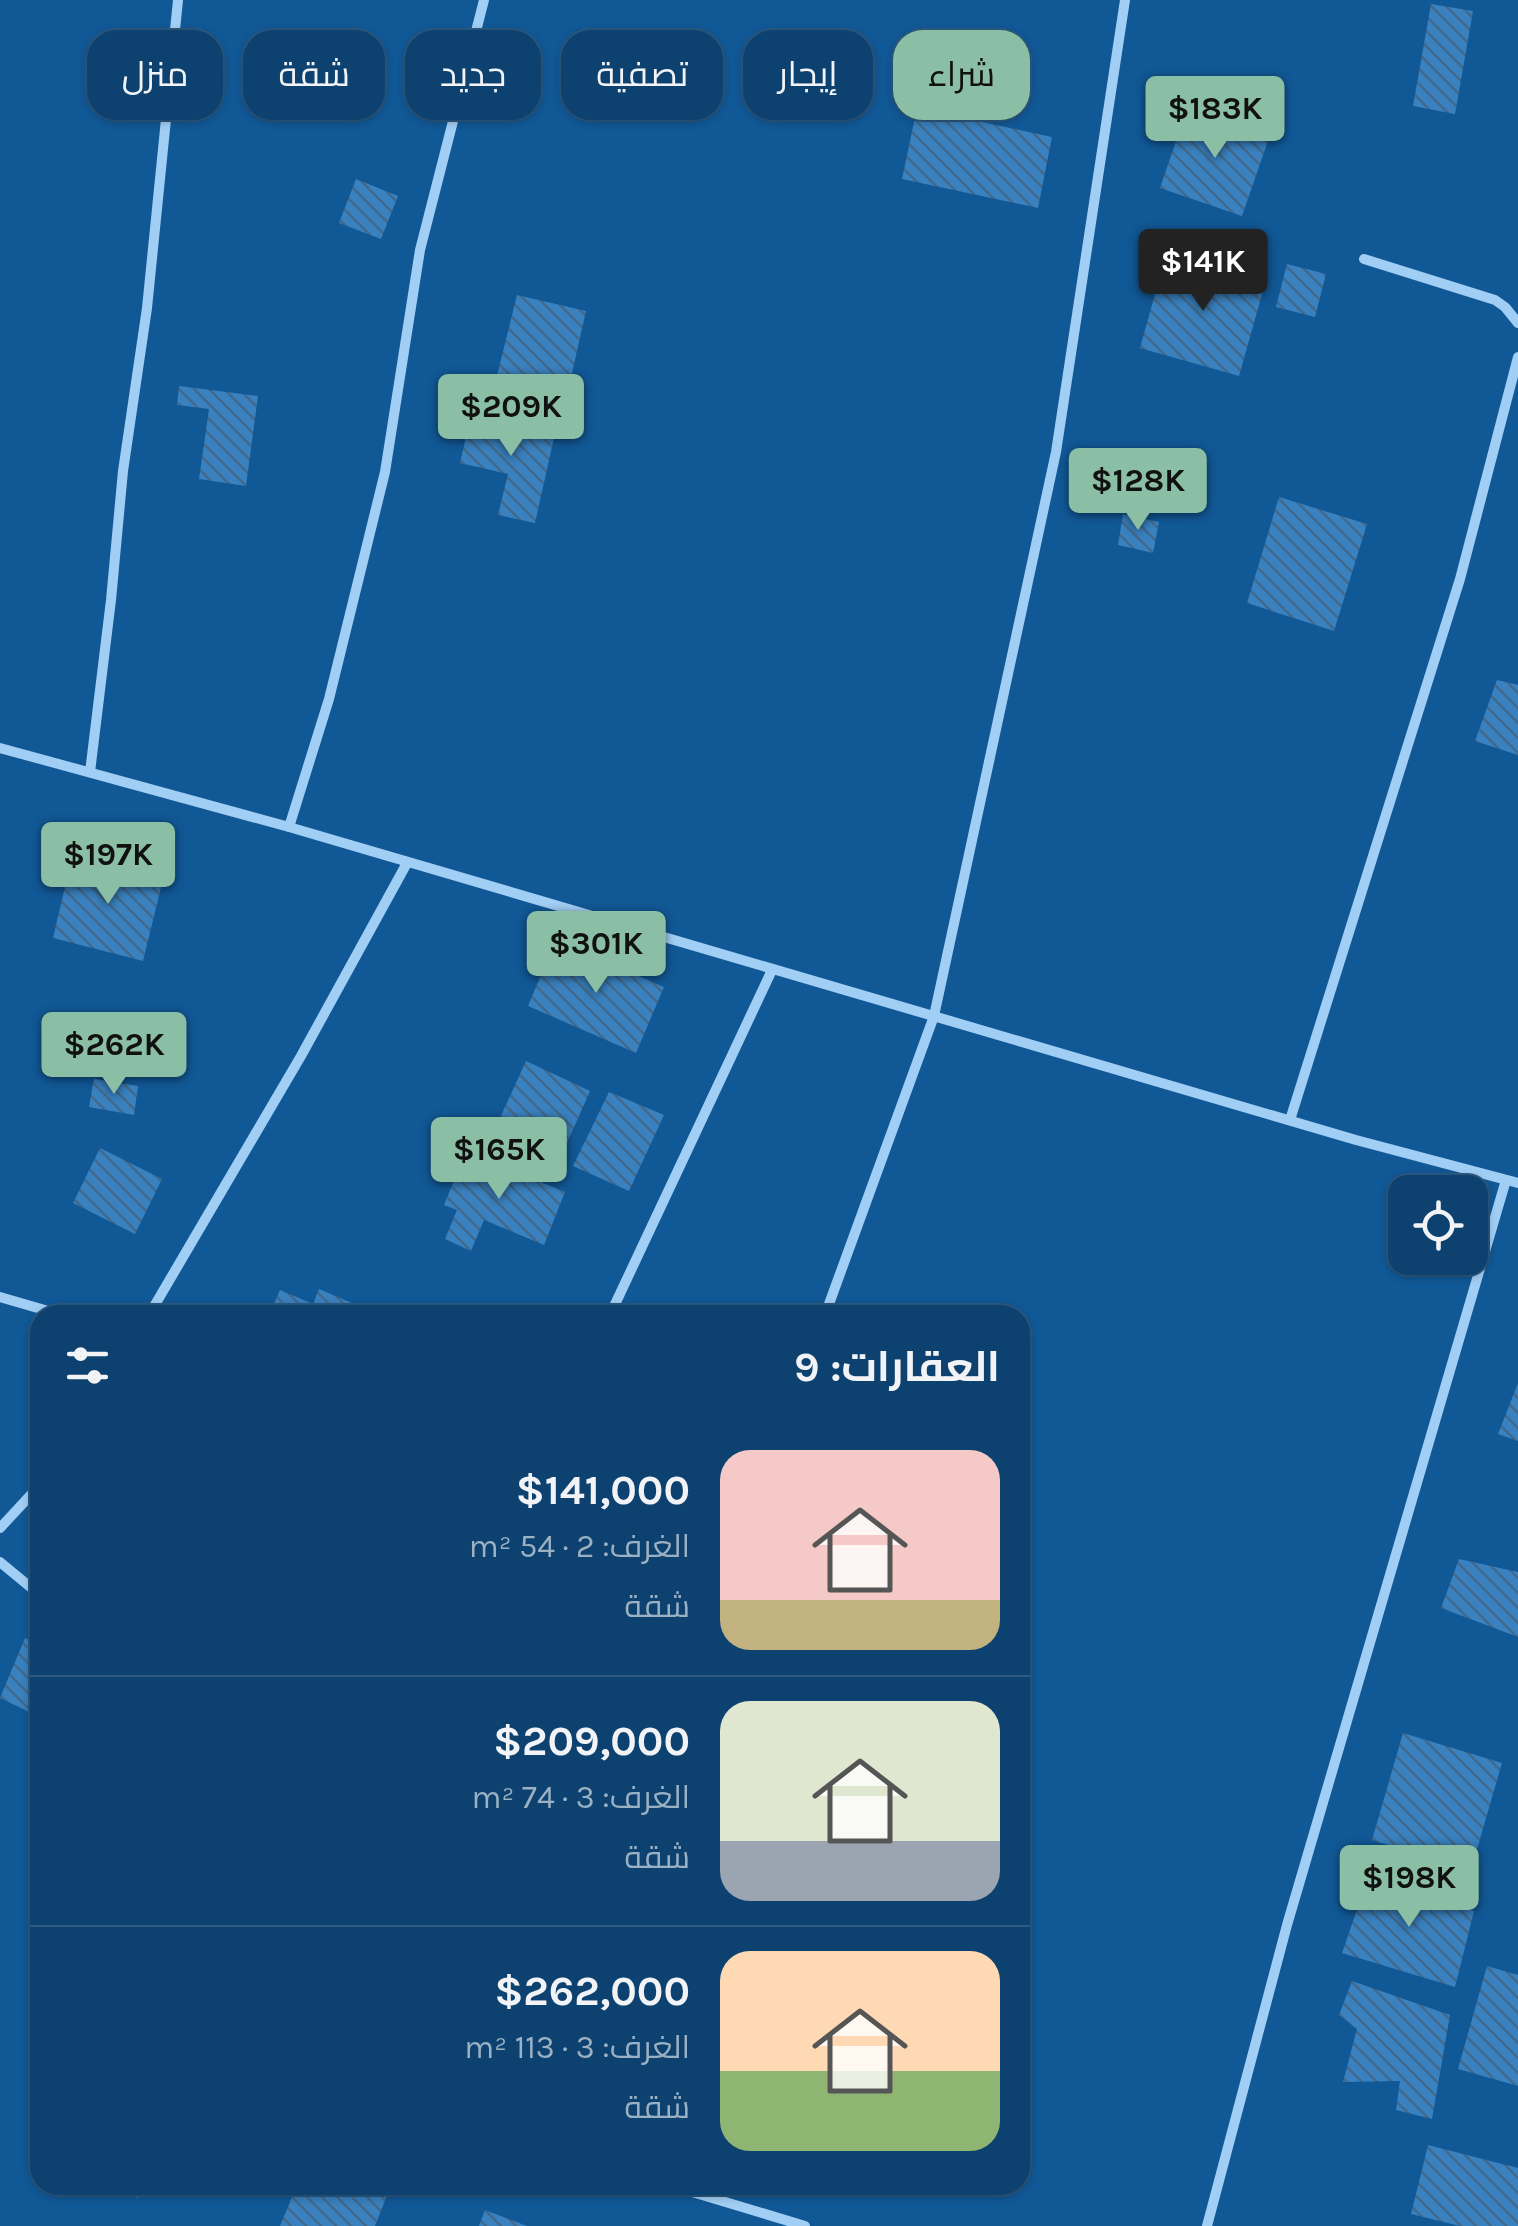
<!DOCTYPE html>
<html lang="ar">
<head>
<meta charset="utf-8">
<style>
	body { margin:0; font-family:Karla,Cairo,sans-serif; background:#1b4d78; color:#f1f3f6; direction:rtl; height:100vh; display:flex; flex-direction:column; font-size:38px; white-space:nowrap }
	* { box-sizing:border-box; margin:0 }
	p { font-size:32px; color:#9ab0c3 }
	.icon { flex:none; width:55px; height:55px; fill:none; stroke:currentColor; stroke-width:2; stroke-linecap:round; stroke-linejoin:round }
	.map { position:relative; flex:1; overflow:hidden; direction:ltr }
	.side { position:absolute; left:30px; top:1305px; width:1000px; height:890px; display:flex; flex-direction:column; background:#0d4270; border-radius:30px; box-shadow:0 2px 8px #0004,0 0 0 2px #2d5b83; direction:rtl }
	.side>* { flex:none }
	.banner { position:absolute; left:30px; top:30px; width:1000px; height:90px; direction:rtl; display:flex; gap:20px }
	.fabs { position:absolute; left:1388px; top:1175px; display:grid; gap:20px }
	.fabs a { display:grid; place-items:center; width:100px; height:100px; border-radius:20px; background:#0d4270; box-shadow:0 2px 8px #0004,0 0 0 2px #2d5b83; font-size:50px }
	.price { position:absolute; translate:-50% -85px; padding:0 22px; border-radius:10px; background:#8abfa5; color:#111; font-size:32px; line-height:65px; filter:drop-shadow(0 2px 5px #0008) }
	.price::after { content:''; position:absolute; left:50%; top:60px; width:30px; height:22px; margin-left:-15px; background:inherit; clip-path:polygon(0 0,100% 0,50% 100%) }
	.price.active { background:#222; color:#fff }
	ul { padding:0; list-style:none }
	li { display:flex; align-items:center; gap:30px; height:250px; padding:0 30px }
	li+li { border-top:2px solid #2d5b83 }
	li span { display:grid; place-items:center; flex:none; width:280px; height:200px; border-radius:30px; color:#555 }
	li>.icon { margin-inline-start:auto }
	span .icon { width:120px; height:120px; fill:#fffc; stroke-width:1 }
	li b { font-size:42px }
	h2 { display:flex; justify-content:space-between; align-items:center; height:120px; padding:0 30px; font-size:42px }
	.chip { padding:0 35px; border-radius:30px; background:#0d4270; box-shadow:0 2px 8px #0004,0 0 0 2px #2d5b83; font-size:35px; line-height:90px }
	.chip.active { background:#8abfa5; color:#111 }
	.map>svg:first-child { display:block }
	.building { fill:url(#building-back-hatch) }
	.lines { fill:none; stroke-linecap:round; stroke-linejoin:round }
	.minor { stroke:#a1cef4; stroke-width:10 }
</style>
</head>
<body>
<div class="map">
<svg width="1518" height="2226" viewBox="0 0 1518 2226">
	<defs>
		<pattern id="building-back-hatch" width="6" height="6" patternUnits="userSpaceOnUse" patternTransform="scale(2.5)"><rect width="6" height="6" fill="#3981bf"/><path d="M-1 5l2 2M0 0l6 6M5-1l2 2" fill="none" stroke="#42698b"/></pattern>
	</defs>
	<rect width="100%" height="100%" fill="#115896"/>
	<g class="building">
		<path d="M 1431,4 L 1473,11 L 1455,114 L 1413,106 Z"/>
		<path d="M 1188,106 L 1270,135 L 1242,216 L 1160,188 Z"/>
		<path d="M 917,108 L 1052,137 L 1038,208 L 902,179 Z"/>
		<path d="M 356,179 L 398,196 L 381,239 L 339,223 Z"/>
		<path d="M 1167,251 L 1266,280 L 1239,376 L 1140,348 Z"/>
		<path d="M 1287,264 L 1326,274 L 1315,317 L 1276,307 Z"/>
		<path d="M 517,295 L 586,311 L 563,413 L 492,396 Z"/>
		<path d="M 179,386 L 258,396 L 246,486 L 199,479 L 209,409 L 177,405 Z"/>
		<path d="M 472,410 L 556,429 L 535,523 L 498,515 L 508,474 L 460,463 Z"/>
		<path d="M 1279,497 L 1367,524 L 1334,631 L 1247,603 Z"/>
		<path d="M 1123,514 L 1159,522 L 1153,553 L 1118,545 Z"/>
		<path d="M 1497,680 L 1518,685 L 1518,755 L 1475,741 Z"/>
		<path d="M 73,853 L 164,875 L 143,961 L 53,938 Z"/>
		<path d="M 556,940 L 664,987 L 636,1053 L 528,1006 Z"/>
		<path d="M 526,1061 L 590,1091 L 559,1161 L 494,1131 Z"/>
		<path d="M 94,1079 L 138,1086 L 134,1115 L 89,1107 Z"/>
		<path d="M 609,1092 L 664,1115 L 629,1191 L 573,1166 Z"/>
		<path d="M 100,1148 L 162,1179 L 135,1234 L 73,1203 Z"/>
		<path d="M 466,1151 L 565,1192 L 544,1245 L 484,1220 L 471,1251 L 445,1239 L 457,1210 L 444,1205 Z"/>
		<path d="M 319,1289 L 380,1315 L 270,1313 L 280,1290 L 313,1304 Z"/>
		<path d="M 1518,1383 L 1518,1441 L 1498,1434 Z"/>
		<path d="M 1459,1559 L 1518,1572 L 1518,1637 L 1441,1608 Z"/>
		<path d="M 25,1638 L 40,1645 L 40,1717 L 0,1698 Z"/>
		<path d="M 1403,1733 L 1502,1763 L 1471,1870 L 1372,1840 Z"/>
		<path d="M 1371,1869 L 1474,1911 L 1455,1987 L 1342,1953 Z"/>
		<path d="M 1487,1966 L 1518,1975 L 1518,2086 L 1458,2069 Z"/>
		<path d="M 1352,1981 L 1450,2015 L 1432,2119 L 1396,2110 L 1400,2081 L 1343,2082 L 1357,2029 L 1339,2015 Z"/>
		<path d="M 40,2129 L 40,2160 L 30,2156 Z"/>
		<path d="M 1428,2145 L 1518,2168 L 1518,2226 L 1460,2226 L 1411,2214 Z"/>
		<path d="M 106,2185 L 143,2185 L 138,2198 Z"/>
		<path d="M 297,2185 L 391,2185 L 375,2226 L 280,2226 Z"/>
		<path d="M 485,2210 L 527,2226 L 479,2226 Z"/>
	</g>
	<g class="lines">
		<g class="minor">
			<path d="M 1364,259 L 1495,300 L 1505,307 L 1518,323"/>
			<path d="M 0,748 L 289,827 L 1356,1140 L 1518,1183"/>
			<path d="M 90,772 L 111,600 L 123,471 L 147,308 L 178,0"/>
			<path d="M 289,827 L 329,699 L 385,472 L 420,250 L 484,0"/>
			<path d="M 1290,1120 L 1460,579 L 1518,357"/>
			<path d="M 0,1297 L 62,1315"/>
			<path d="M 149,1315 L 301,1056 L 407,863"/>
			<path d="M 610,1315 L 772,970"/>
			<path d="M 825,1315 L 934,1016 L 1056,452 L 1125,0"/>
			<path d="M 0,1528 L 40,1485"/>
			<path d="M 0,1562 L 40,1595"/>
			<path d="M 669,2185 L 805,2226"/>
			<path d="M 1207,2226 L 1287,1925 L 1506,1180"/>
		</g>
	</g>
</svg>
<div class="fabs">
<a><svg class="icon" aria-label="locate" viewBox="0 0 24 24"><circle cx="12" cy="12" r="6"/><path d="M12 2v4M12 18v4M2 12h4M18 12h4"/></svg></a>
</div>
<b class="price" style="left:1215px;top:161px">$183K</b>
<b class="price active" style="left:1203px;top:314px">$141K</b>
<b class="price" style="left:511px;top:459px">$209K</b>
<b class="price" style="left:1138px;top:533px">$128K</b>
<b class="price" style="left:108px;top:907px">$197K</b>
<b class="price" style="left:596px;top:996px">$301K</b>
<b class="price" style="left:114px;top:1097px">$262K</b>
<b class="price" style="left:499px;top:1202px">$165K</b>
<b class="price" style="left:1409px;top:1930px">$198K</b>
<div class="banner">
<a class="chip active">شراء</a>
<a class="chip">إيجار</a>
<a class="chip">تصفية</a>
<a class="chip">جديد</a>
<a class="chip">شقة</a>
<a class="chip">منزل</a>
</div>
<section class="side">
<h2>العقارات: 9<svg class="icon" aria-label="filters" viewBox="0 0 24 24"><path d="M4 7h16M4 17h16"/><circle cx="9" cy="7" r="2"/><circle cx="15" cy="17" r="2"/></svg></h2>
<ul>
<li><span style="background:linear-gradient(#f6c9c9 75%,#c2b280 0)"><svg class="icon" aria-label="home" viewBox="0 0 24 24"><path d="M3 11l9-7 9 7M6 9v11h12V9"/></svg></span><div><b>$141,000</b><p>الغرف: 2 · 54 m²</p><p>شقة</p></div></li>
<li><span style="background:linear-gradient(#dfe7d0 70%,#9aa5b1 0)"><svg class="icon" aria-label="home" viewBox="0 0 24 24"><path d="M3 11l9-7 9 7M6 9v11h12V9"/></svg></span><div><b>$209,000</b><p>الغرف: 3 · 74 m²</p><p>شقة</p></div></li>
<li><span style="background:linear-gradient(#ffd9b3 60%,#8fb573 0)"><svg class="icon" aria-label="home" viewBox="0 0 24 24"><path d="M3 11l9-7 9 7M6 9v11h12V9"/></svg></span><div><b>$262,000</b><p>الغرف: 3 · 113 m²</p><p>شقة</p></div></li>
</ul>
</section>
</div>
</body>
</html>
